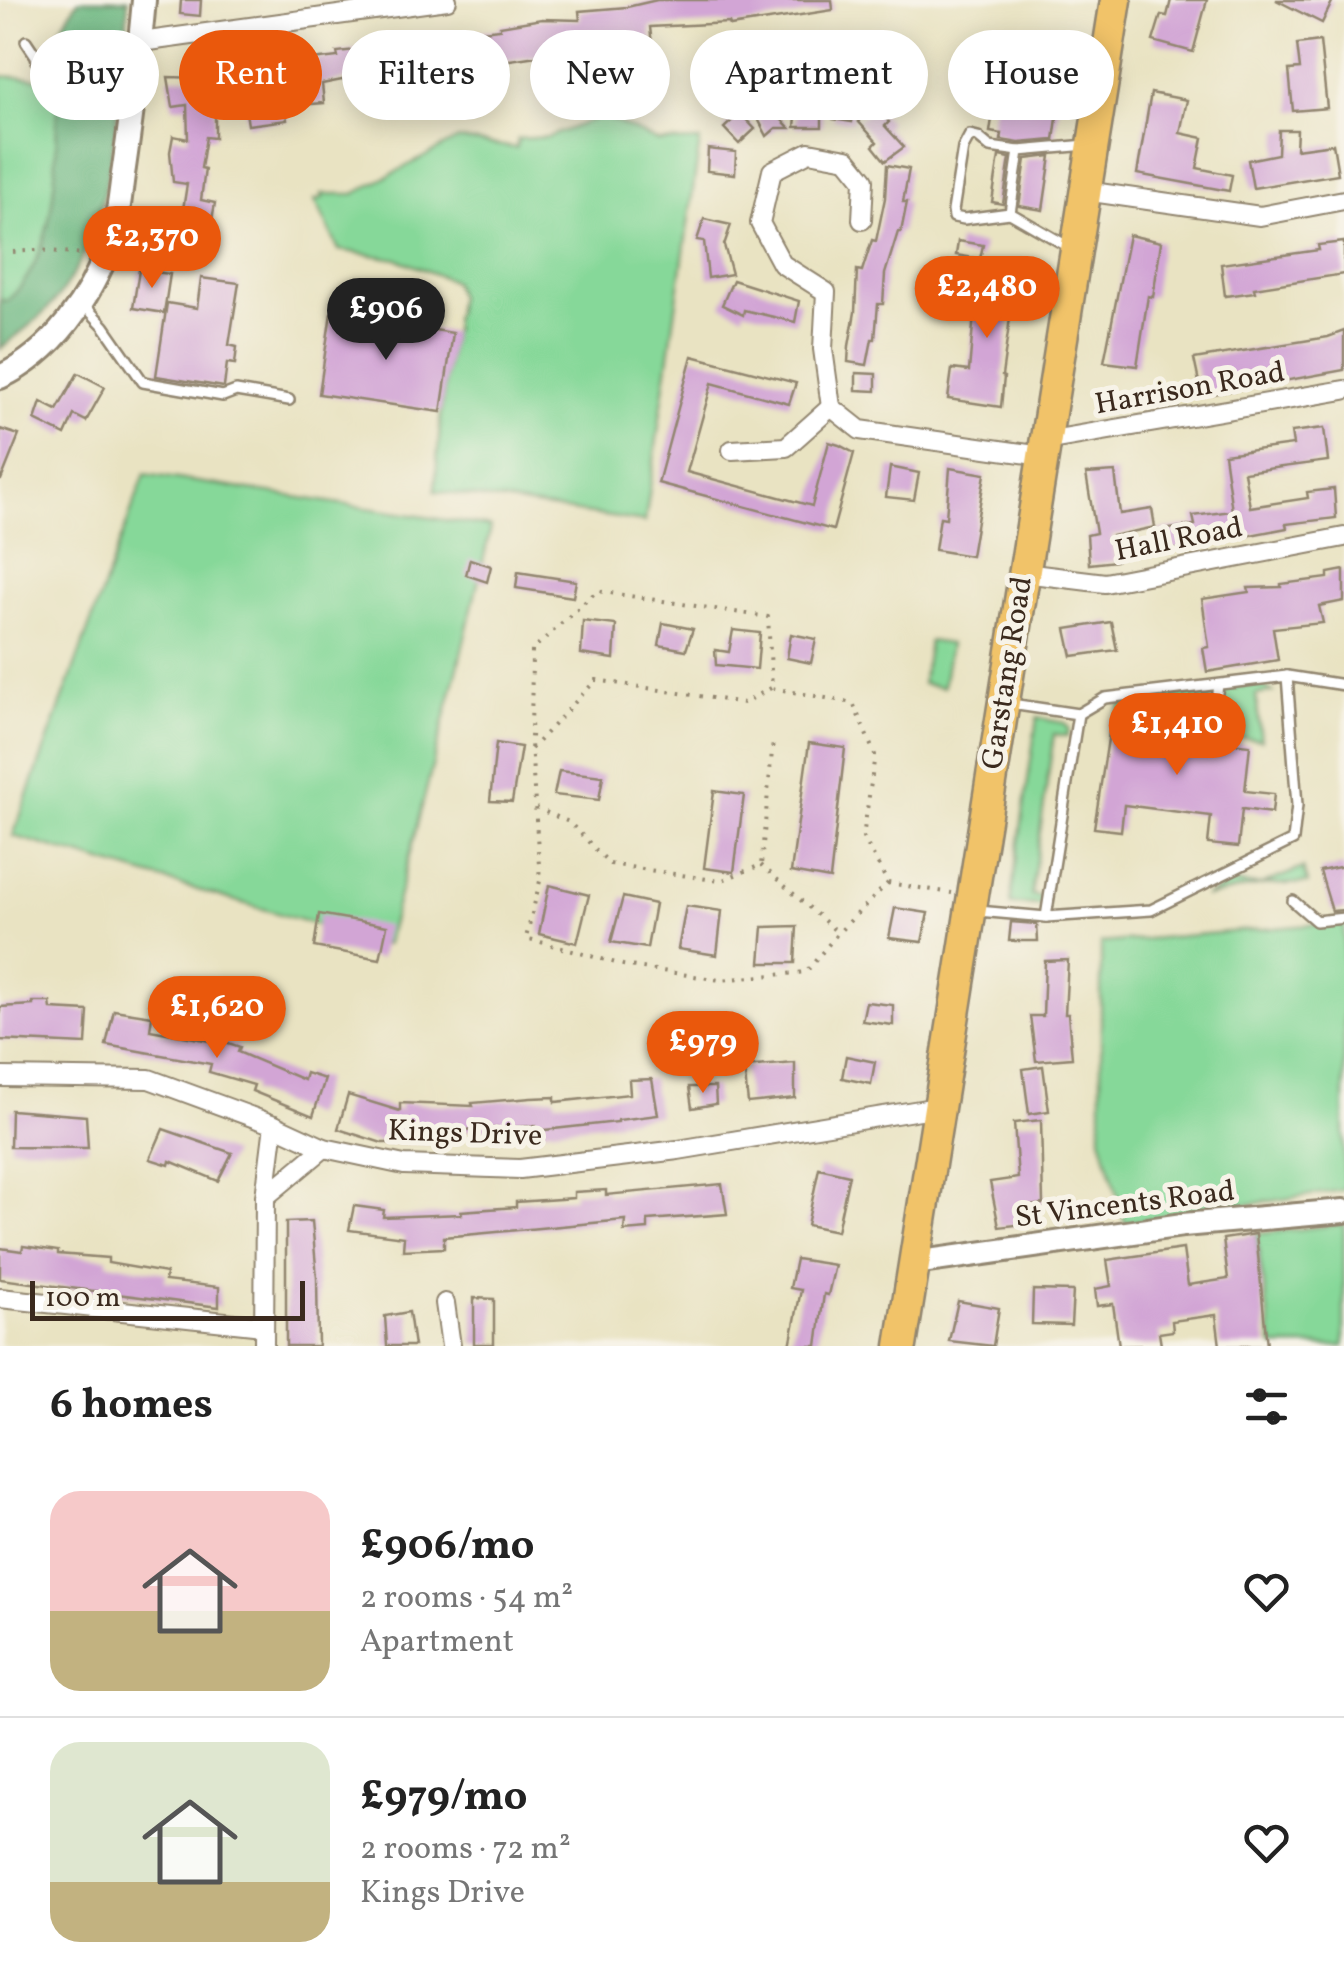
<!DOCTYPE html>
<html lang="en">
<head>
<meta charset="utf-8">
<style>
	body { margin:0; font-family:Vollkorn,serif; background:#f2f2f2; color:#222; height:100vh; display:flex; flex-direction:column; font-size:38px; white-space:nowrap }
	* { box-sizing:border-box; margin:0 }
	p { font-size:32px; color:#767676 }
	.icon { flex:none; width:55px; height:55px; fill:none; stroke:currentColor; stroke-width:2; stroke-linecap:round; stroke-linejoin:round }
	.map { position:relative; height:1346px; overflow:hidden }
	.drawer { display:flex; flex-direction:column; background:#fff; flex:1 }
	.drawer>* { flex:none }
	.guide { position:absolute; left:30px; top:30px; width:1285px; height:90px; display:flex; gap:20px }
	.scale { position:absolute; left:30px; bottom:25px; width:275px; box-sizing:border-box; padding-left:10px; border:5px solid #3b2a1e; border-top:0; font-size:28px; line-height:35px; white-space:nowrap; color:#3b2a1e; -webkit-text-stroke:8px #f7f3e8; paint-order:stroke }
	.price { position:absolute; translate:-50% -85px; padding:0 22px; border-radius:35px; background:#ea580c; color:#fff; font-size:32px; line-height:65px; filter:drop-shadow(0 2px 5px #0008) }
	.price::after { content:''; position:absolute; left:50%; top:60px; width:30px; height:22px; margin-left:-15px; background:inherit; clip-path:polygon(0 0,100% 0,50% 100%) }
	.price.on { background:#222; color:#fff }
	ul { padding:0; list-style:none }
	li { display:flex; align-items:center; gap:30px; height:250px; padding:0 50px }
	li+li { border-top:2px solid #e0e0e0 }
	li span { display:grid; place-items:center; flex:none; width:280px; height:200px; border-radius:30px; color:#555 }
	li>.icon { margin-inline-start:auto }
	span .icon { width:120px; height:120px; fill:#fffc; stroke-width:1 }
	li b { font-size:42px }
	h2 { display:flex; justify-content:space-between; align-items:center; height:120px; padding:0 50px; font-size:42px }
	.chip { padding:0 35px; border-radius:45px; background:#fff; box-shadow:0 5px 25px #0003; font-size:35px; line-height:90px }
	.chip.on { background:#ea580c; color:#fff }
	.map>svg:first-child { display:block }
	.green { fill:#86d899; stroke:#60815c; stroke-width:2.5 }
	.forest { fill:#6cb881; stroke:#547150; stroke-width:2.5 }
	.building { fill:#d2a5d5 }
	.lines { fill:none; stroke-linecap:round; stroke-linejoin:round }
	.service-casing { stroke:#928670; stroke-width:14 }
	.minor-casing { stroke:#928670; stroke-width:22 }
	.tertiary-casing { stroke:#928670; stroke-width:28 }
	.trunk-casing { stroke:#928670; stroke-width:35 }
	.path { stroke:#928670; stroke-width:4; stroke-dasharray:2.5 8; stroke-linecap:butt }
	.service { stroke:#fff; stroke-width:9 }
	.minor { stroke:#fff; stroke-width:18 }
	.tertiary { stroke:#fff; stroke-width:22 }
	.trunk { stroke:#f1c369; stroke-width:30 }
	.labels { text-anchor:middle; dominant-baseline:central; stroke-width:10; stroke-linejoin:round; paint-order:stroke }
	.street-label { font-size:30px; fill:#3b2a1e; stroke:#f7f3e8 }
</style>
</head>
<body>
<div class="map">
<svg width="1344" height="1346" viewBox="0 0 1344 1346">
	<rect width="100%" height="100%" fill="#f7f3e8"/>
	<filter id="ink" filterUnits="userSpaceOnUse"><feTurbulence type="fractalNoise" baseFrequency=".01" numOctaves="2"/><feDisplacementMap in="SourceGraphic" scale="20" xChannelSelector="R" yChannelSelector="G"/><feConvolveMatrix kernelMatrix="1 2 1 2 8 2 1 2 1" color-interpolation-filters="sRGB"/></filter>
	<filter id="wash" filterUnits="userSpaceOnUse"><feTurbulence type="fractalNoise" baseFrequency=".0048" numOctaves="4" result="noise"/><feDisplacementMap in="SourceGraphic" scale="40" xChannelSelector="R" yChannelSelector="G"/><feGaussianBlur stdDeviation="2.25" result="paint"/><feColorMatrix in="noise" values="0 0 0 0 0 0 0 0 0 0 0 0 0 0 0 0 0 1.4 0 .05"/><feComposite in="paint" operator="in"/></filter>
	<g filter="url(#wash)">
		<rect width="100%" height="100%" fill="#e9e3c2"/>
		<g class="green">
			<path d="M 0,76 L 34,78 L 78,88 L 124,77 C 109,153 107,232 58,297 C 43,316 19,332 0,349 Z"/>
			<path d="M 604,116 L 658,142 L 700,141 L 645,522 L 435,491 L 441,412 L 458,295 L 453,281 L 397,259 L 339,250 L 315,200 L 323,198 L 322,194 L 354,194 L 458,139 L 516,148 L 518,139 L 548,137 Z"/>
			<path d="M 145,474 L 491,527 L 459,663 L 386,945 L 13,836 Z"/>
			<path d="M 929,641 L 950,644 L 943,687 L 922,684 Z"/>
			<path d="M 1259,684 L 1273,692 L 1256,695 L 1261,740 L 1217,734 L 1222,688 Z"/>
			<path d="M 1212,689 L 1208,724 L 1190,717 L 1183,720 L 1181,727 L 1118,720 L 1121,703 Z"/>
			<path d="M 1037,718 L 1065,723 L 1069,729 L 1067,736 L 1054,734 L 1031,895 L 1045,897 L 1043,905 L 1010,904 Z"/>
			<path d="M 1303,868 L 1308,883 L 1261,885 L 1205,897 L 1230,883 L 1261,885 Z"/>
			<path d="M 1344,922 L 1344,1190 L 1125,1223 L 1101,1137 L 1101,943 Z"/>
			<path d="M 1344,1224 L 1344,1346 L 1273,1346 L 1256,1234 Z"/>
		</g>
		<g class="forest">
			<path d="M 78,0 L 128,0 L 124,76 L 78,88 L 52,82 L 46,53 Z"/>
			<path d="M 111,104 L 118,107 C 111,173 99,243 58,297 C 43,317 19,333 0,349 L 0,300 L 7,301 C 58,256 56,169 57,107 Z"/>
		</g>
		<g id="blocks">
			<g class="building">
				<path d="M 181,0 L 201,0 L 200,16 L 180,14 Z"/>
				<path d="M 657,0 L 832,0 L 833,10 L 730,26 L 729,23 L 650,27 L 652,45 L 631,47 L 630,40 L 564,48 L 564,52 L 503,61 L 477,62 L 472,32 L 500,29 L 500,26 L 542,19 L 580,20 L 579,11 L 627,7 Z"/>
				<path d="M 1171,0 L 1207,0 L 1193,52 L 1153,41 L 1161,15 L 1167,16 Z"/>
				<path d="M 1276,0 L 1333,0 L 1322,23 Z"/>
				<path d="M 446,35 L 452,60 L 421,69 L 423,79 L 390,84 L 387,71 L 322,84 L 324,103 L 285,106 L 287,120 L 248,125 L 243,93 L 215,96 L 215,138 L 206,137 L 201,168 L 205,169 L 201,200 L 215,203 L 212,220 L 182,216 L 187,184 L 173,182 L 170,152 L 173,136 L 188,139 L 187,105 L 173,107 L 168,77 L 202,78 L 201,73 L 338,57 L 337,52 L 364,49 L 365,54 L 429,47 L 428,38 Z"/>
				<path d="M 1320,41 L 1327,108 L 1293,111 L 1289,70 L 1300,69 L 1297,44 Z"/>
				<path d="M 1020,83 L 1061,89 L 1054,140 L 1019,143 L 1001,140 L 1002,134 L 990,132 L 996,92 L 1018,96 Z"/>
				<path d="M 1151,93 L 1187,100 L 1180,133 L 1203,138 L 1197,168 L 1232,175 L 1229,191 L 1137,174 Z"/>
				<path d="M 837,97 L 856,100 L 852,122 L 833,119 Z"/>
				<path d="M 766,104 L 790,128 L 776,128 L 767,136 L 756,115 Z"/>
				<path d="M 797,105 L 822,107 L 822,127 L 795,127 Z"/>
				<path d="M 874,106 L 889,122 L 885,126 L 904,147 L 885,161 L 873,146 L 877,142 L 858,121 Z"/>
				<path d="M 740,113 L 755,129 L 739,144 L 724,128 Z"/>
				<path d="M 1279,130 L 1297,130 L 1296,149 L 1333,144 L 1338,174 L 1253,188 L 1248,160 L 1278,154 Z"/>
				<path d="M 708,149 L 736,152 L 735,174 L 707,171 Z"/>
				<path d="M 999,156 L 1010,158 L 1003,204 L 992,202 Z"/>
				<path d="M 1051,156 L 1043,210 L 1019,206 L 1026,159 Z"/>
				<path d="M 887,165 L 909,169 L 903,202 L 907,202 L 901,232 L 898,232 L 885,274 L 883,304 L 878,304 L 875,339 L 872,339 L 867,365 L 848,362 L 849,346 L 855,312 L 857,270 L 862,271 L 872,240 L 876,241 L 885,198 Z"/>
				<path d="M 704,219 L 731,225 L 724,245 L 732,274 L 708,278 L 704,241 L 697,240 Z"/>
				<path d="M 1129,235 L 1161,242 L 1153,297 L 1148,296 L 1137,366 L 1104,362 Z"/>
				<path d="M 958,241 L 983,245 L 980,259 L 956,255 Z"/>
				<path d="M 1344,242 L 1344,274 L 1254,288 L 1255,292 L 1225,296 L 1221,264 L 1319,250 L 1318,245 Z"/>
				<path d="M 978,268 L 1016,274 L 1002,376 L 1004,377 L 1001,407 L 948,399 L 952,369 L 969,371 Z"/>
				<path d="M 139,270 L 170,274 L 164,313 L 133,308 Z"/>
				<path d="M 201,278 L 239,283 L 229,345 L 237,347 L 235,364 L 227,363 L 224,387 L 156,376 L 167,303 L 197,308 Z"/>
				<path d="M 733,280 L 799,301 L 795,322 L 744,310 L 743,315 L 722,305 Z"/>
				<path d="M 331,313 L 453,333 L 441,412 L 319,394 Z"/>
				<path d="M 1344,331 L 1344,370 L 1202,396 L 1194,359 L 1328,337 Z"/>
				<path d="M 692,356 L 796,383 L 789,404 L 712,383 L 687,472 L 812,506 L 829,442 L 839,445 L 854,453 L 833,530 L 658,483 Z"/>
				<path d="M 78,373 L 105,387 L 86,421 L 74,415 L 65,435 L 35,420 L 41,402 L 57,410 Z"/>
				<path d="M 856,373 L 876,374 L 876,391 L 856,390 Z"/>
				<path d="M 1324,428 L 1328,461 L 1244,472 L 1250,507 L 1308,498 L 1307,492 L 1334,489 L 1336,518 L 1286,524 L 1287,528 L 1162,552 L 1157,531 L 1195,525 L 1193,516 L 1232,511 L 1224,454 L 1293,445 L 1291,432 Z"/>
				<path d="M 0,429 L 19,435 L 1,480 L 0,480 Z"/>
				<path d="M 890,467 L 919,473 L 914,500 L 886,497 Z"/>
				<path d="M 950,468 L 985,474 L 971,556 L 935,550 L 940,517 L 946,518 Z"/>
				<path d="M 1115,472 L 1120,514 L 1152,509 L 1155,527 L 1112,536 L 1116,561 L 1089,564 L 1087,535 L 1096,533 L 1086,474 Z"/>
				<path d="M 470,559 L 491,566 L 487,582 L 466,575 Z"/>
				<path d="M 1344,570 L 1344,601 L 1319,606 L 1323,623 L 1273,628 L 1278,660 L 1207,672 L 1203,648 L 1209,647 L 1202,599 L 1249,592 L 1248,588 L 1281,587 L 1281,584 L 1328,578 L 1328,573 Z"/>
				<path d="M 518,572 L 576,581 L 573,597 L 516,588 Z"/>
				<path d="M 583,621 L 616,625 L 614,659 L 581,654 Z"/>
				<path d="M 1111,622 L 1117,650 L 1072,656 L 1066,629 Z"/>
				<path d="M 663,623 L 693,629 L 686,650 L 659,645 Z"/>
				<path d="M 733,630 L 760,633 L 757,669 L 716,665 L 715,650 L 729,652 Z"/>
				<path d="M 791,634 L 816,639 L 811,663 L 787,658 Z"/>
				<path d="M 1190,717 L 1196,717 L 1201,723 L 1202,747 L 1206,752 L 1216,751 L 1219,742 L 1250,745 L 1245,791 L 1274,794 L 1272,813 L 1242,809 L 1238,847 L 1208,844 L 1211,816 L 1124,805 L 1121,831 L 1094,828 L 1111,720 L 1181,728 L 1183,720 Z"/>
				<path d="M 496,743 L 521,747 L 512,802 L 490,801 Z"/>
				<path d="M 809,743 L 845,748 L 830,879 L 791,872 Z"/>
				<path d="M 559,771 L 603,776 L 599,800 L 554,795 Z"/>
				<path d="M 714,791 L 744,795 L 734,872 L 704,868 Z"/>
				<path d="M 1344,866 L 1344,910 L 1332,911 L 1320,871 Z"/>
				<path d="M 549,885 L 589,895 L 577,943 L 539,934 Z"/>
				<path d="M 623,897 L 655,904 L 647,948 L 611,942 Z"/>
				<path d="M 686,906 L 722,911 L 717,955 L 678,949 Z"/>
				<path d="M 895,908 L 928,913 L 922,942 L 889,938 Z"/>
				<path d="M 319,914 L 387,926 L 380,959 L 314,947 Z"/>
				<path d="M 1011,922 L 1037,924 L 1038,941 L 1009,941 Z"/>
				<path d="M 797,926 L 795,963 L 760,963 L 763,927 Z"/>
				<path d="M 1068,960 L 1065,1014 L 1068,1014 L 1072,1058 L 1036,1061 L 1030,1016 L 1043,1016 L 1045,961 Z"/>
				<path d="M 33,1002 L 50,1002 L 51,1009 L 88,1011 L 86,1044 L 0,1040 L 0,1007 L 33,1005 Z"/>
				<path d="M 866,1002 L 893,1005 L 893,1025 L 862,1021 Z"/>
				<path d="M 114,1010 L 152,1016 L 150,1030 L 216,1042 L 217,1039 L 240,1047 L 238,1052 L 304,1080 L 306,1073 L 325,1079 L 313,1116 L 252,1091 L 254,1085 L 209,1072 L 211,1064 L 106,1045 Z"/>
				<path d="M 846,1056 L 875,1062 L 871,1084 L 842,1078 Z"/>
				<path d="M 795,1063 L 795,1098 L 748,1103 L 744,1067 Z"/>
				<path d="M 1043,1066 L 1049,1111 L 1029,1114 L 1023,1069 Z"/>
				<path d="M 652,1079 L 658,1115 L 618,1120 L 618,1122 L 535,1131 L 535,1126 L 461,1130 L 460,1142 L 382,1143 L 338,1129 L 348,1095 L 400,1111 L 400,1103 L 473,1106 L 472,1103 L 531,1098 L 555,1097 L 555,1102 L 630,1094 L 629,1080 Z"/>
				<path d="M 689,1087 L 715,1087 L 716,1104 L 692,1108 Z"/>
				<path d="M 11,1110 L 86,1116 L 88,1148 L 10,1147 Z"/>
				<path d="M 1041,1120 L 1043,1204 L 1022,1207 L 1025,1224 L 999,1227 L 990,1182 L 1018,1178 L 1014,1123 Z"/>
				<path d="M 163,1129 L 232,1153 L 218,1181 L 170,1161 L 169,1165 L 150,1159 Z"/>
				<path d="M 819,1168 L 849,1175 L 837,1231 L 807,1225 Z"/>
				<path d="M 722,1184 L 727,1214 L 648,1220 L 648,1229 L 624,1231 L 625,1220 L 444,1237 L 444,1248 L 403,1250 L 404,1237 L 349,1230 L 354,1206 L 384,1210 L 383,1217 L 462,1214 L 461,1211 L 516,1207 L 516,1202 L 574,1198 L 574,1192 L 606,1190 L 606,1195 Z"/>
				<path d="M 312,1221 L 317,1278 L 318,1346 L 286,1346 L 286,1222 Z"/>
				<path d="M 1256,1234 L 1267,1346 L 1220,1346 L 1216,1315 L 1172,1321 L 1173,1331 L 1159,1333 L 1161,1345 L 1119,1346 L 1113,1304 L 1097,1306 L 1095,1289 L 1111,1286 L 1107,1260 L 1183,1249 L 1188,1285 L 1228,1279 L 1223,1239 Z"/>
				<path d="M 23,1246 L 58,1251 L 58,1254 L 108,1258 L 108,1263 L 166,1273 L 165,1281 L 219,1287 L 219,1307 L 0,1279 L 0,1248 L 22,1251 Z"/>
				<path d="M 796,1259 L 835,1265 L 828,1295 L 824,1294 L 817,1346 L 790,1346 L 801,1290 L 790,1288 Z"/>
				<path d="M 1033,1290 L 1073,1291 L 1071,1325 L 1032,1324 Z"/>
				<path d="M 474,1298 L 494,1299 L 494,1344 L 474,1344 Z"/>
				<path d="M 958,1301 L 999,1308 L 993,1346 L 949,1341 Z"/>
				<path d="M 409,1312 L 414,1346 L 387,1346 L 385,1316 Z"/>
			</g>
		</g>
	</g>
	<g filter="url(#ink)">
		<use href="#blocks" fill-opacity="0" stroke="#928670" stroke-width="2.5"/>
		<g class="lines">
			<defs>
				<g id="service">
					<path d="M 26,41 L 36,56 L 43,91 L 54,98 L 133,88"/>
					<path d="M 1010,213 L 964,219 L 954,217 L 953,211 L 963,148 L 970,135 L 978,137 L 990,147 L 1019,151"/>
					<path d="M 1069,247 L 1010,213 L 1019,151 L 1087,145"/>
					<path d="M 83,304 L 104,326 L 143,382 L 223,396 L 236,391 L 289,400"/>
					<path d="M 1287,676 L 1344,685"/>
					<path d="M 1210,745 L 1218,685"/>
					<path d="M 1293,901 L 1316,921 L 1344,918"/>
					<path d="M 978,911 L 1046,917 L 1151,910 L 1293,840 L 1297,805 L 1287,676 L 1105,698 L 1078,714 L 1011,704"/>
					<path d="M 1046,917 L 1078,714"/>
				</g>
				<g id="minor">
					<path d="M 141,42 L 447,0"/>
					<path d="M 1085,191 L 1260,216 L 1344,200"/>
					<path d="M 862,220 L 864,180 L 847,159 L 809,152 L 772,171 L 760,223 L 782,264 L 826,292 L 823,349 L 831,407 L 860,430 L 1042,456"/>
					<path d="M 1045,441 L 1344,390"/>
					<path d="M 732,450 L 786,447 L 831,407"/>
					<path d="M 1024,573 L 1105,583 L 1344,537"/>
					<path d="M 0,1077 L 149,1079 L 274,1125 L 324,1148 L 404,1165 L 520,1169 L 678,1150 L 938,1107"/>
					<path d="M 265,1197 L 324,1148"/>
					<path d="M 0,1298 L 263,1326"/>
					<path d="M 445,1303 L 451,1346"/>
					<path d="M 264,1346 L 265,1197 L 274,1125"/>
				</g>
				<g id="tertiary">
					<path d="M 0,377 C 53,353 91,297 110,244 C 119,220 120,193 124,168 C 132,112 139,56 144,0"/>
					<path d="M 914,1263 L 1183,1225 L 1344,1211"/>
				</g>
				<path id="trunk" d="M 901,1346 L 1116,0"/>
			</defs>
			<use href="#service" class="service-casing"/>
			<use href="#minor" class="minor-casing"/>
			<use href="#tertiary" class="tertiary-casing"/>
			<use href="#trunk" class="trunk-casing"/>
			<g class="path">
				<path d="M 13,252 L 38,250 L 85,254"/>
				<path d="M 531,749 L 596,680 L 744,703 L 771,688"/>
				<path d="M 536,808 L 569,822 L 610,864 L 720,881 L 761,865 L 773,741"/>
				<path d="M 761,865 L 838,933"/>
				<path d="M 888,883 L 838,933 L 806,972 L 720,980 L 623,965 L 526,938 L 540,881 L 531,743 L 532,650 L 597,591 L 768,617 L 772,688 L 853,703 L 875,755 L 863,837 L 888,883 L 952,893"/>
			</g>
			<use href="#service" class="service"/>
			<use href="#minor" class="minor"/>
			<use href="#tertiary" class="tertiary"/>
			<use href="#trunk" class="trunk"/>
		</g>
	</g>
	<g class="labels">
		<g class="street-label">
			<text transform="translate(1190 389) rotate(-10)">Harrison Road</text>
			<text transform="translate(1179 540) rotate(-11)">Hall Road</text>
			<text transform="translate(1008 673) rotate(-81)">Garstang Road</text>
			<text transform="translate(465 1134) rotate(2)">Kings Drive</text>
			<text transform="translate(1125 1205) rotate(-7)">St Vincents Road</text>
		</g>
	</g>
</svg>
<div class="scale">100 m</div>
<b class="price" style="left:152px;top:291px">£2,370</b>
<b class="price" style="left:987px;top:341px">£2,480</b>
<b class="price on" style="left:386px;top:363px">£906</b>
<b class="price" style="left:1177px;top:778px">£1,410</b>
<b class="price" style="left:217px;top:1061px">£1,620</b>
<b class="price" style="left:703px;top:1096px">£979</b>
<div class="guide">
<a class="chip">Buy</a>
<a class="chip on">Rent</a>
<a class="chip">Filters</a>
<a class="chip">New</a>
<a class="chip">Apartment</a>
<a class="chip">House</a>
</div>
</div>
<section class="drawer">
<h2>6 homes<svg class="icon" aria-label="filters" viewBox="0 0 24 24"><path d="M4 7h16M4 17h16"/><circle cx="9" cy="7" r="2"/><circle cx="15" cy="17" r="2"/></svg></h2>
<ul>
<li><span style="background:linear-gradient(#f6c9c9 60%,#c2b280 0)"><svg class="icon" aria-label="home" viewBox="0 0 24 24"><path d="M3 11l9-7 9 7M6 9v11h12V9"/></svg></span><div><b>£906/mo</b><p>2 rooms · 54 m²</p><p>Apartment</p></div><svg class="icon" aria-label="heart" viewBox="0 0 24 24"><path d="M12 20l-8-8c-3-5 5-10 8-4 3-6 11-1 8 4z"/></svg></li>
<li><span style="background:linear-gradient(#dfe7d0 70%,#c2b280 0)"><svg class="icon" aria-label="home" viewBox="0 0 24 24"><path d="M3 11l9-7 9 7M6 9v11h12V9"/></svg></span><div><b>£979/mo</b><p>2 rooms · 72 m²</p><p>Kings Drive</p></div><svg class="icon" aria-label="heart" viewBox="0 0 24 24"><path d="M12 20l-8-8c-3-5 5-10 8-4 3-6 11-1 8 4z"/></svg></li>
</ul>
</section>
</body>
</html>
